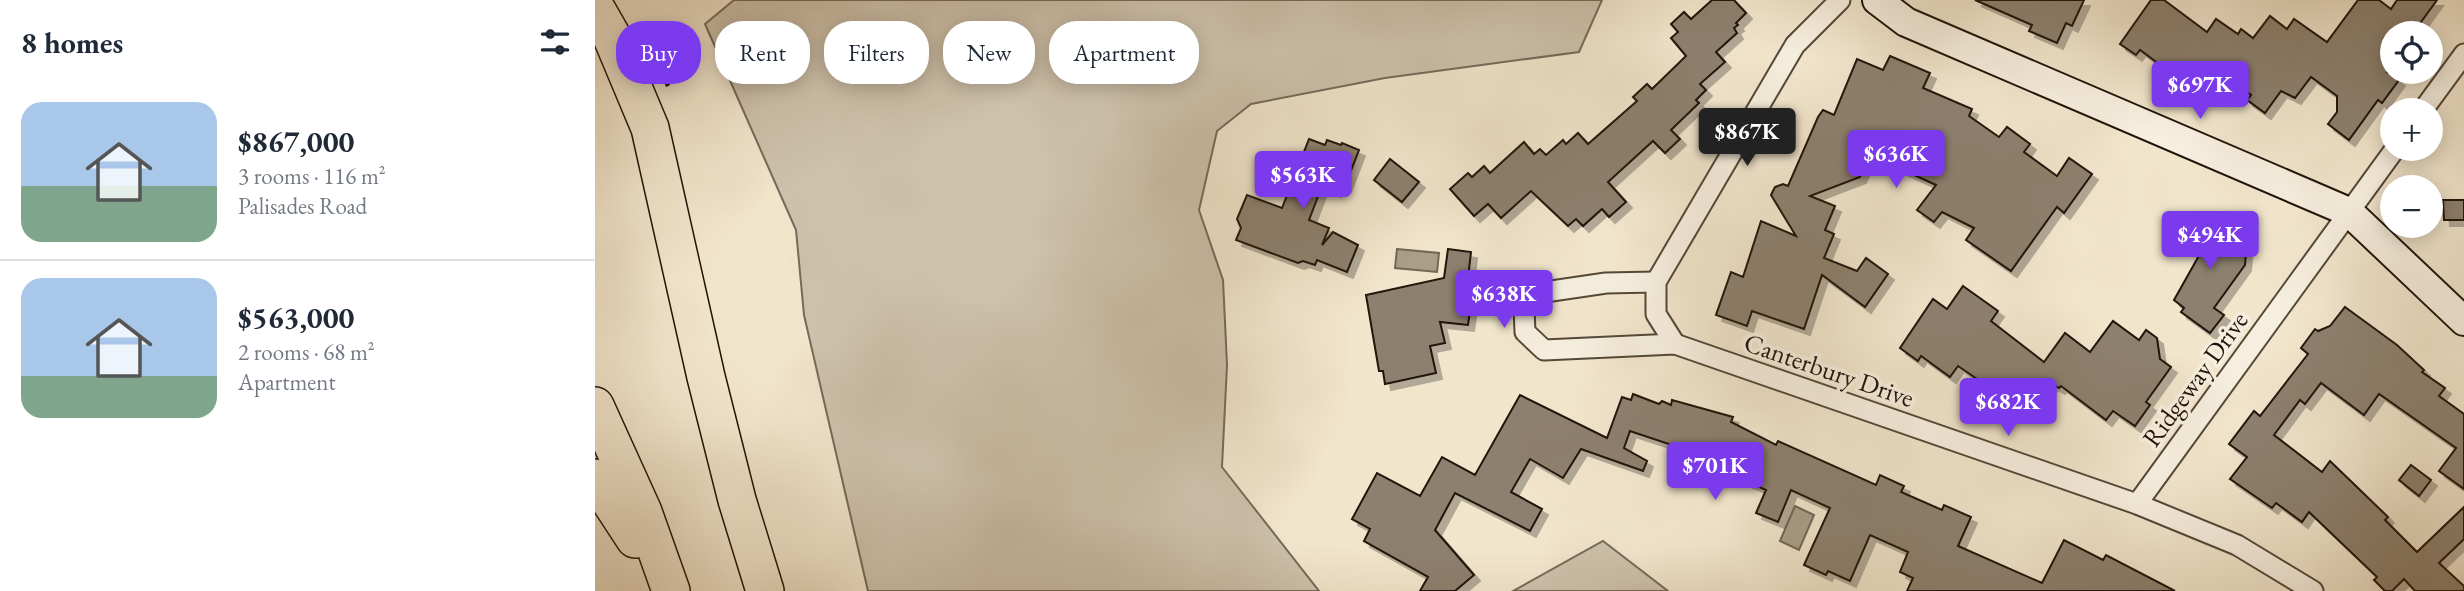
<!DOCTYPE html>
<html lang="en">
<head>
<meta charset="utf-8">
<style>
	body { margin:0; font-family:"EB Garamond",serif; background:#f6f6f7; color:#1f2937; height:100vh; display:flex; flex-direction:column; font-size:26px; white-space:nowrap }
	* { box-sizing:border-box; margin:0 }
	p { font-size:23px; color:#747a83 }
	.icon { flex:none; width:38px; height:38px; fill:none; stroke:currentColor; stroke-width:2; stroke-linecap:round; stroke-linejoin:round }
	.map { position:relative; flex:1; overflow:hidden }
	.details { display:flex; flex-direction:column; background:#fff; width:595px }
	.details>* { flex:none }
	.top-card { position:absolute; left:21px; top:21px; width:665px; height:63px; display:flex; gap:14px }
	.fabs { position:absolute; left:1785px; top:21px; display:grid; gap:14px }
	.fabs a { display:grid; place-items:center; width:63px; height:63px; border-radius:50%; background:#fff; box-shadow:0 4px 18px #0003; font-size:35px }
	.price { position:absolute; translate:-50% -60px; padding:0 16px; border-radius:7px; background:#7c3aed; color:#fff; font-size:23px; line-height:46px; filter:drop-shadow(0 2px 4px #0008) }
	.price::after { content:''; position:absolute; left:50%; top:42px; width:21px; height:16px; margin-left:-10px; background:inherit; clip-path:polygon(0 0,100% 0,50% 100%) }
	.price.active { background:#222; color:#fff }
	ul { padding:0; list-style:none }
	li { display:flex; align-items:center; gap:21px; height:175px; padding:0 21px }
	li+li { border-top:2px solid #e0e1e3 }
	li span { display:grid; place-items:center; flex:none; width:196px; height:140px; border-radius:21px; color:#555 }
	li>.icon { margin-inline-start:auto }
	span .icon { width:84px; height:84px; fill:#fffc; stroke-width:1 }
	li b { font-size:30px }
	h2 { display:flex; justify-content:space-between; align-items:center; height:84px; padding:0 21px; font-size:30px }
	.chip { padding:0 24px; border-radius:28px; background:#fff; box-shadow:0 4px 18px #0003; font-size:24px; line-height:63px }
	.chip.active { background:#7c3aed; color:#fff }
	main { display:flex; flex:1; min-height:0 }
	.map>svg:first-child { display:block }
	.green { fill:#cdc1ab; stroke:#766a5a; stroke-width:2 }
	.water { fill:#aa9e89; stroke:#736655; stroke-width:2 }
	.building { fill:#8d806e; stroke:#201308; stroke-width:2; filter:url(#shadow) }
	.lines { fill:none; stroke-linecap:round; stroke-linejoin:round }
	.street-casing { stroke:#544839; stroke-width:23 }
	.secondary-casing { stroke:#201308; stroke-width:32 }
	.highway-casing { stroke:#201308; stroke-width:40 }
	.path { stroke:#201308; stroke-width:4.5; stroke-dasharray:5 3.5; stroke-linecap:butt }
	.street { stroke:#f6eede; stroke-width:19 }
	.secondary { stroke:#f6eede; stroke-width:28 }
	.highway { stroke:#f1e5cc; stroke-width:37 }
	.labels { text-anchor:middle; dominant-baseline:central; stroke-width:7; stroke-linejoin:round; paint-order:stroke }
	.street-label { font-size:26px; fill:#201308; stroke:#f6eede }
</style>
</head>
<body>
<main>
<section class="details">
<h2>8 homes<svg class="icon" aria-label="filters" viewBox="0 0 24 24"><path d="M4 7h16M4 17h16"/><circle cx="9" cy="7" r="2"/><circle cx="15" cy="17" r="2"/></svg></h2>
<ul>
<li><span style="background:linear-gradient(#a9c7e8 60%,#7fa58c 0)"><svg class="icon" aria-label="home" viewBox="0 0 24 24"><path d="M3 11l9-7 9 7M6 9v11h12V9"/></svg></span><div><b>$867,000</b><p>3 rooms · 116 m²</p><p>Palisades Road</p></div></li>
<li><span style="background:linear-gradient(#a9c7e8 70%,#7fa58c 0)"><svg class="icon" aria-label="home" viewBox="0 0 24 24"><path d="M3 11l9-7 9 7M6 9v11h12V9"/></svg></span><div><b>$563,000</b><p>2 rooms · 68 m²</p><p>Apartment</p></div></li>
</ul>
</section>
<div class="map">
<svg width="1869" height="591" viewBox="0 0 1869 591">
	<defs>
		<filter id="shadow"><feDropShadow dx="6" dy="6" stdDeviation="0" flood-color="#0004"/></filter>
	</defs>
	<rect width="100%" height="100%" fill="#f1e5cc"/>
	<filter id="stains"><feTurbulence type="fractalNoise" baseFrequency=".00286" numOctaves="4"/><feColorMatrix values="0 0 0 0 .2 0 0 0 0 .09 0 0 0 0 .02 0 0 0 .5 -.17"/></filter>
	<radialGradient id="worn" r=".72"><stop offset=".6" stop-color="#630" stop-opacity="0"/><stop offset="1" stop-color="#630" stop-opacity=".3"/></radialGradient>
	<g class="green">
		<path d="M 139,0 L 1007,0 L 984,52 L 790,78 L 656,104 L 622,131 L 604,210 L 628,280 L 632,365 L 627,467 L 724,591 L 273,591 L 209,315 L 201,230 L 110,24 Z"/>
		<path d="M 1008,541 L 1073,591 L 918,591 Z"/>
	</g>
	<g class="water">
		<path d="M 802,249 L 844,253 L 842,272 L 800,268 Z"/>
		<path d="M 1200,506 L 1219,515 L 1204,550 L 1185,541 Z"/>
	</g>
	<g class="building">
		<path d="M 1117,0 L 1139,0 L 1151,13 L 1141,23 L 1143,25 L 1139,28 L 1142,33 L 1121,52 L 1130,62 L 1105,84 L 1111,90 L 1101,100 L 1104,103 L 1076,130 L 1085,139 L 1070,153 L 1058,141 L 1013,182 L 1031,202 L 1014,217 L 1007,209 L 988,226 L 981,219 L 973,226 L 936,191 L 906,218 L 893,204 L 879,216 L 855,189 L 873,173 L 877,177 L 889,166 L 895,173 L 929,142 L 939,154 L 945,149 L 951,155 L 968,140 L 971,144 L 983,133 L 993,144 L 1042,101 L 1038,97 L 1052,84 L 1057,89 L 1091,56 L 1076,38 L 1083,32 L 1076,24 L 1089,12 L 1096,19 Z"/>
		<path d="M 1380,0 L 1489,0 L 1477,26 L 1471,23 L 1462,43 L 1434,31 L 1437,25 Z"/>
		<path d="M 1556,0 L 1569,0 L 1612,32 L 1621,19 L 1643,34 L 1646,29 L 1658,38 L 1675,16 L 1692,29 L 1699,19 L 1732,42 L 1763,0 L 1784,0 L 1796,9 L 1802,0 L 1842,0 L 1818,33 L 1797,33 L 1797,66 L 1792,72 L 1804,80 L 1787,103 L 1783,100 L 1754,140 L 1733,124 L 1742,112 L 1742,96 L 1716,77 L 1700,98 L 1686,91 L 1670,113 L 1652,100 L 1656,95 L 1620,69 L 1607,86 L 1577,64 L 1572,70 L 1545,50 L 1541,55 L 1525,44 Z"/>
		<path d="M 1295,56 L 1335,73 L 1328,88 L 1377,109 L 1374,116 L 1404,137 L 1412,127 L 1435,144 L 1429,152 L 1462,176 L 1474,158 L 1497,174 L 1469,213 L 1462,207 L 1416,271 L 1371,240 L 1379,228 L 1347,212 L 1339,222 L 1322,210 L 1341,185 L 1282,158 L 1279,162 L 1273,159 L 1265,177 L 1215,196 L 1240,206 L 1230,230 L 1239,234 L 1229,258 L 1262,271 L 1271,258 L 1293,274 L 1270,307 L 1227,275 L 1209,329 L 1157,311 L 1152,326 L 1121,315 L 1136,272 L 1148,277 L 1166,221 L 1201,236 L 1176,195 L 1180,187 L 1188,184 L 1193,186 L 1223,117 L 1228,110 L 1239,115 L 1262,59 L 1288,70 Z"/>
		<path d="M 714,139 L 730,145 L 732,140 L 746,145 L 747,143 L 764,150 L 750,186 L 743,183 L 740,191 L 727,186 L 714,220 L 734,228 L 727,245 L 738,232 L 763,245 L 752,272 L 722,260 L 720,265 L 708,261 L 703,263 L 641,240 L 646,228 L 642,219 L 652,195 L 687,208 Z"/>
		<path d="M 795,159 L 824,182 L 807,202 L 779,180 Z"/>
		<path d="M 1848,200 L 1869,200 L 1869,220 L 1849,220 Z"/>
		<path d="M 1603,214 L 1621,228 L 1623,225 L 1629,230 L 1632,227 L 1644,236 L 1651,253 L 1650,265 L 1619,308 L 1629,315 L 1615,333 L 1586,312 L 1589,308 L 1579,300 L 1606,252 L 1578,228 L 1596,224 Z"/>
		<path d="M 853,249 L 876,252 L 871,296 L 877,297 L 873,325 L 845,322 L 850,343 L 835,346 L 841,373 L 790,384 L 788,371 L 784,371 L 771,295 L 849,278 Z"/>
		<path d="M 1368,286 L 1403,311 L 1396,321 L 1449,362 L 1470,333 L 1495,352 L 1518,321 L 1544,340 L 1551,330 L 1562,338 L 1565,359 L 1576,367 L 1551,402 L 1555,405 L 1540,426 L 1518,411 L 1511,420 L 1466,386 L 1464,388 L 1457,384 L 1444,403 L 1420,386 L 1410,398 L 1363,366 L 1355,377 L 1326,356 L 1323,361 L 1305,348 L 1338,299 L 1352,309 Z"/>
		<path d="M 1750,307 L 1802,345 L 1829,370 L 1827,372 L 1850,388 L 1844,396 L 1869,414 L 1869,489 L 1844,471 L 1861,448 L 1784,394 L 1769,415 L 1726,383 L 1710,404 L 1705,400 L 1679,435 L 1727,472 L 1735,461 L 1793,517 L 1790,520 L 1822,552 L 1869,507 L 1869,539 L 1844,563 L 1869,586 L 1869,591 L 1820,591 L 1809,579 L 1797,591 L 1790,591 L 1779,580 L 1782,577 L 1714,512 L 1707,522 L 1681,503 L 1677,508 L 1635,479 L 1652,457 L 1634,444 L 1659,411 L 1665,416 L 1713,354 L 1706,348 L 1720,329 L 1723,331 L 1735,326 Z"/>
		<path d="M 1038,394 L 1064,404 L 1067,401 L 1076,405 L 1077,400 L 1138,417 L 1136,422 L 1181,445 L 1183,441 L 1281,485 L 1285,475 L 1309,486 L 1306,492 L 1347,510 L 1349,505 L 1376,517 L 1363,546 L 1447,583 L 1469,540 L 1508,560 L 1511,555 L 1580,591 L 1312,591 L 1318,578 L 1305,572 L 1313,552 L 1275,535 L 1255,581 L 1233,571 L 1231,575 L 1209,565 L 1235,508 L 1196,490 L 1183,522 L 1161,513 L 1171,490 L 1096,457 L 1098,452 L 1035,431 L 1029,448 L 1052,461 L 1048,471 L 986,449 L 968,478 L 935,459 L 916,492 L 947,509 L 935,531 L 860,493 L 840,530 L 879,575 L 860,591 L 825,591 L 833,577 L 769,541 L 775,529 L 757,519 L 782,473 L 825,496 L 847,457 L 880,475 L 925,395 L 1012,438 L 1027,397 L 1036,400 Z"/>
		<path d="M 1816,465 L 1836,480 L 1824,496 L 1804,480 Z"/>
	</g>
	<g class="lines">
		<defs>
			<g id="street">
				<path d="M 1828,110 L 1869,54"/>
				<path d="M 1061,282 L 1011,283 L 943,293 L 929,308 L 930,332 L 949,350 L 1080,344 L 1542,504 L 1642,545 L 1718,591"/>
				<path d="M 1080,344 L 1061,314 L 1061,282 L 1200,45 L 1245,0"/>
				<path d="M 1542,504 L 1800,149"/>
			</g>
			<path id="secondary" d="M 1282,0 L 1311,22 L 1754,212 L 1869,321"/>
			<g id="highway">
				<path d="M 0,7 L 16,35 L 55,128 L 111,377 L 142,500 L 170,591"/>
				<path d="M 0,406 L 48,512 L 76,591"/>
				<path d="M 0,478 L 40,539"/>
			</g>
		</defs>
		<use href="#street" class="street-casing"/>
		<use href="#secondary" class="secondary-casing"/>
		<use href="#highway" class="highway-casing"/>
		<path class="path" d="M 61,58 L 74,88"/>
		<use href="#street" class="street"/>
		<use href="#secondary" class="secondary"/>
		<use href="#highway" class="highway"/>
	</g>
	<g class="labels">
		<g class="street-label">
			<text transform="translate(1234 370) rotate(19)">Canterbury Drive</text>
			<text transform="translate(1600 379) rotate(-54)">Ridgeway Drive</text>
		</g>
	</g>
	<rect width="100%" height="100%" filter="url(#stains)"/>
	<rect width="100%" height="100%" fill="url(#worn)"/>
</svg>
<div class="fabs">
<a><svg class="icon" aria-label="locate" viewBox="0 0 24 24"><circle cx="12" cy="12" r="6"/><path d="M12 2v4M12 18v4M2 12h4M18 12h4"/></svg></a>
<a>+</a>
<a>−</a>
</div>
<b class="price" style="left:1605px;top:121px">$697K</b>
<b class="price active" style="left:1152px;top:168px">$867K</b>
<b class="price" style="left:1301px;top:190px">$636K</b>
<b class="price" style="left:708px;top:211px">$563K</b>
<b class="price" style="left:1615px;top:271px">$494K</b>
<b class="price" style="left:909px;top:330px">$638K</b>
<b class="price" style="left:1413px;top:438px">$682K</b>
<b class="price" style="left:1120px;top:502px">$701K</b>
<div class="top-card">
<a class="chip active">Buy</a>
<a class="chip">Rent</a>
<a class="chip">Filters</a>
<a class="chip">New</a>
<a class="chip">Apartment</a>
</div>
</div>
</main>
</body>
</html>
